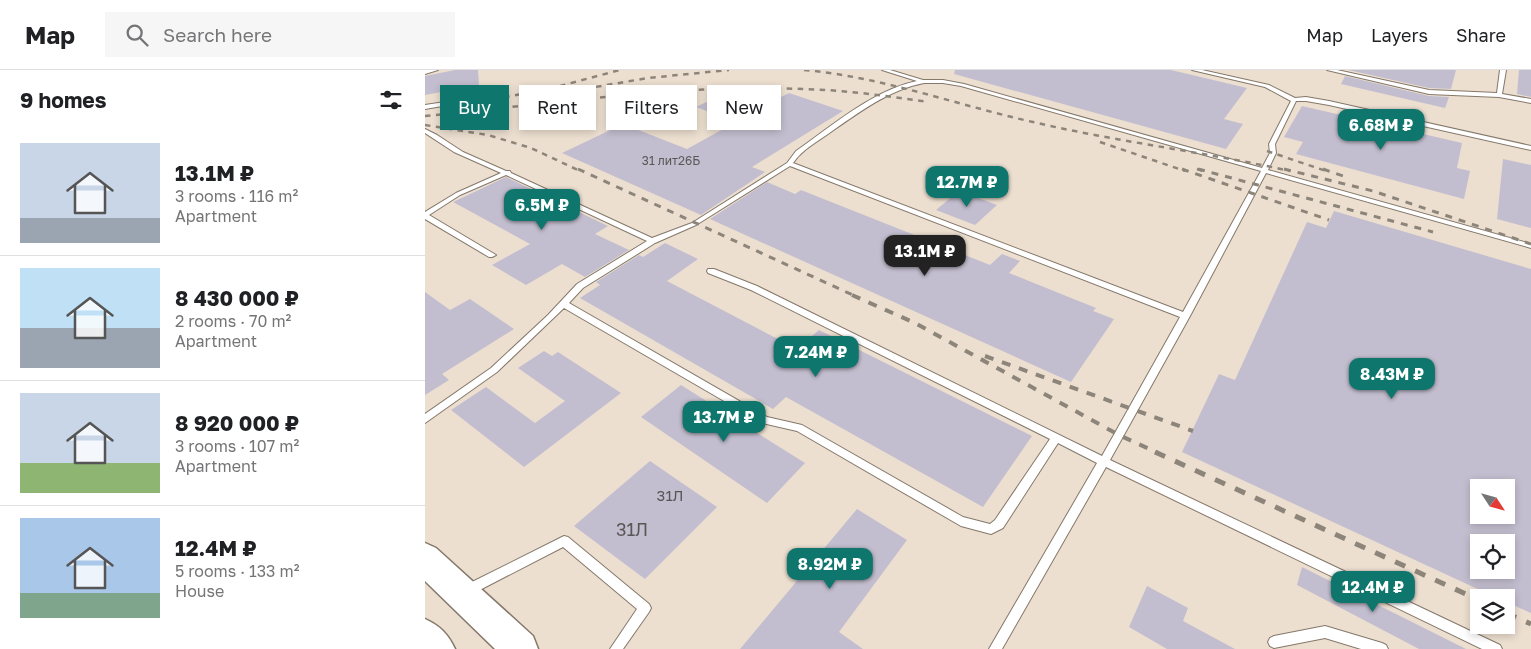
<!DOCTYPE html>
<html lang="en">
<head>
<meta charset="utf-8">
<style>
	body { margin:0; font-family:"Golos Text",sans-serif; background:#f6f6f6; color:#202124; height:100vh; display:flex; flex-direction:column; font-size:19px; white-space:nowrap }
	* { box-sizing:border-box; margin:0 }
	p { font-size:16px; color:#757577 }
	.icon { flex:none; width:28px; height:28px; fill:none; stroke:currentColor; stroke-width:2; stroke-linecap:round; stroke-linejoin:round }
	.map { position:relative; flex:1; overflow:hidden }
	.sheet { display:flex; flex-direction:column; background:#fff; width:425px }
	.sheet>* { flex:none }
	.banner { position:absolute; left:15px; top:15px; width:475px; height:45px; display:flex; gap:10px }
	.needle { width:32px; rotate:126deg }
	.tools { position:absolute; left:1045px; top:409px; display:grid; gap:10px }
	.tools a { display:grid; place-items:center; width:45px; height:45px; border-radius:0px; background:#fff; box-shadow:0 2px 8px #0003; font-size:25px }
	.price { position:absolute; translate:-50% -42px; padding:0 11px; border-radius:10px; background:#0f766e; color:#fff; font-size:16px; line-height:32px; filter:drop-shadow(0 1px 2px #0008) }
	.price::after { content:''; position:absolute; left:50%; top:30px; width:15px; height:11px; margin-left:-8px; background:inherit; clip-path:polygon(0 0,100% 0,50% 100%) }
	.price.active { background:#222; color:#fff }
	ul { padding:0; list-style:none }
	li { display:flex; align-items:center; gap:15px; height:125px; padding:0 20px }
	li+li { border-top:1px solid #e0e0e0 }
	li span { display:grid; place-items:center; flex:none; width:140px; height:100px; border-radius:0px; color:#555 }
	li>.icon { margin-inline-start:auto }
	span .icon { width:60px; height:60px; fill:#fffc; stroke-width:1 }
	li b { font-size:21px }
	h2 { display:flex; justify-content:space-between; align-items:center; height:60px; padding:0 20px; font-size:21px }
	.chip { padding:0 18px; border-radius:0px; background:#fff; box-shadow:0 2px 8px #0003; font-size:18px; line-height:45px }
	.chip.active { background:#0f766e; color:#fff }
	header { display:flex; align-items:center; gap:30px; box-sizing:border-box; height:70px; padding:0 25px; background:#fff; border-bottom:1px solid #e0e0e0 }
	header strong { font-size:24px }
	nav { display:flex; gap:28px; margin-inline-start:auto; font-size:18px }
	.search { width:350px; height:45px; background:#f6f6f6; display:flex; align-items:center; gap:12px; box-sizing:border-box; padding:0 18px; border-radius:0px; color:#757577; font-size:19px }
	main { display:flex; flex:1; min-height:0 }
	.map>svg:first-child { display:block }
	.building { fill:#c3becf; fill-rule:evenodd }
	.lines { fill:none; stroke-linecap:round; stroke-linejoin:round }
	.service-casing { stroke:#84786a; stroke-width:2 }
	.secondary-casing { stroke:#84786a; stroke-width:3 }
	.service { fill:#fff; fill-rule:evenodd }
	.secondary { fill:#fff; fill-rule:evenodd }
	.rail-far3 { stroke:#8d857a; stroke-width:2.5; stroke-dasharray:5.5 5.5; stroke-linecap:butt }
	.rail-far2 { stroke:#8d857a; stroke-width:3; stroke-dasharray:7 7; stroke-linecap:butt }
	.rail-far1 { stroke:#8d857a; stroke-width:4; stroke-dasharray:9 9; stroke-linecap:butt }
	.rail { stroke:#8d857a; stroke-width:5; stroke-dasharray:11 11; stroke-linecap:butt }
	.labels { text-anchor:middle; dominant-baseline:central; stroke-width:4; stroke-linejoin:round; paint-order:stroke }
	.far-number-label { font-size:12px; fill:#5b5656 }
	.number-label { font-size:15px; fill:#5b5656 }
	.near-number-label { font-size:18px; fill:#5b5656 }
</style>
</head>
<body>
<header>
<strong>Map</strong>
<div class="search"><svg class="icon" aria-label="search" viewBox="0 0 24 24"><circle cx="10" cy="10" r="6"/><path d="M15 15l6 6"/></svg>Search here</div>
<nav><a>Map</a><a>Layers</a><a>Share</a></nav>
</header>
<main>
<section class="sheet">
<h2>9 homes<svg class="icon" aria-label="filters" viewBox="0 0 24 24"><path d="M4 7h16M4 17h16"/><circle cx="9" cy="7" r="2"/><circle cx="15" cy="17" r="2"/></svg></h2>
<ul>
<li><span style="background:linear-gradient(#c9d6e8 75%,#9aa5b1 0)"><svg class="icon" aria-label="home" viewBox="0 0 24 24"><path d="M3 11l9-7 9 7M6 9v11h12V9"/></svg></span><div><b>13.1M ₽</b><p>3 rooms · 116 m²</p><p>Apartment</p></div></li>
<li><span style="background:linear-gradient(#bfe0f5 60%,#9aa5b1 0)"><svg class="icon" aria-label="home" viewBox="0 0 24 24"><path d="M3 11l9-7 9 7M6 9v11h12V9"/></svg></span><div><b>8 430 000 ₽</b><p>2 rooms · 70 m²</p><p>Apartment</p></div></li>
<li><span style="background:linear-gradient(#c9d6e8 70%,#8fb573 0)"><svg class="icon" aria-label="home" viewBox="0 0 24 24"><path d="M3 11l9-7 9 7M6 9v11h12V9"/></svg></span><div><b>8 920 000 ₽</b><p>3 rooms · 107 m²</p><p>Apartment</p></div></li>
<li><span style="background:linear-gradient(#a9c7e8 75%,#7fa58c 0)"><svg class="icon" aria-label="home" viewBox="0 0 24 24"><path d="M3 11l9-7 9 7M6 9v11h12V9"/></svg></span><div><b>12.4M ₽</b><p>5 rooms · 133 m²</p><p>House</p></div></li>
</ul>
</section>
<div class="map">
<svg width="1106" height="579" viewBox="0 0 1106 579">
	<rect width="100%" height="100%" fill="#ecdfd0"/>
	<g class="building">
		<path d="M 30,0 L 53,0 L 54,15 L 0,25 L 0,6 Z"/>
		<path d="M 530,0 L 746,0 L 822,18 L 799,49 L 818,54 L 801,79 L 529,4 Z"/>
		<path d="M 923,0 L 1031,0 L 1026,19 L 1004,18 Z"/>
		<path d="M 1094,0 L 1106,0 L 1106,27 L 1092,24 Z"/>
		<path d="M 920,6 L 1004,26 L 1024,27 L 1020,38 L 916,14 Z"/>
		<path d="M 319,17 L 354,28 L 364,23 L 418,41 L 327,97 L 340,102 L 276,145 L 137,83 L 198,54 L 262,79 L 311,52 L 271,37 L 302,22 L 307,23 Z"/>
		<path d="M 877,36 L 1037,73 L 1032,98 L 1045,101 L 1039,129 L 871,84 L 878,72 L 859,67 Z"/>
		<path d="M 1078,89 L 1106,95 L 1106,158 L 1072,149 Z"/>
		<path d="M 81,107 L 183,156 L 170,164 L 204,180 L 160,207 L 137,194 L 101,215 L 67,195 L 105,174 L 28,132 Z"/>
		<path d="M 342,112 L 370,124 L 376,120 L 565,195 L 577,184 L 595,191 L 584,203 L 671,238 L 668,241 L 689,249 L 646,312 L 285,149 Z"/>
		<path d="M 534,121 L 572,135 L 550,155 L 511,140 Z"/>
		<path d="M 909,141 L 1106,199 L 1106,543 L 1081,532 L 1081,528 L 1072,528 L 757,382 L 794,304 L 810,310 L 882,152 L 901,158 ZM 1054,418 L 1081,418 L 1081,445 L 1054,445 ZM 1054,472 L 1081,472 L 1081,500 L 1054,500 Z"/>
		<path d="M 240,173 L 273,189 L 242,211 L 372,279 L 394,260 L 607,366 L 558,437 L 361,327 L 348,339 L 155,228 L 175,215 L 171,212 L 214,185 L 218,187 Z"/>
		<path d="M 0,222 L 25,240 L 45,229 L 89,259 L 17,304 L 24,310 L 0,325 Z"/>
		<path d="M 119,281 L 127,286 L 133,282 L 196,323 L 99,397 L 26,340 L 61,317 L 110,353 L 140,331 L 93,298 Z"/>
		<path d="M 256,315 L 380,393 L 342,433 L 216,347 Z"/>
		<path d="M 225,391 L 292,437 L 220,509 L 149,456 Z"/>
		<path d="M 432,439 L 482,470 L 414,562 L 438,579 L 315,579 Z"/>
		<path d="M 877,497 L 1041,579 L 994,579 L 872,515 Z"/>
		<path d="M 722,516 L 763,538 L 758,551 L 810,579 L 742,579 L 704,557 Z"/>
	</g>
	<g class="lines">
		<defs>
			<g id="service">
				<path d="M 0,0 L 13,0 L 0,4 Z"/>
				<path d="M 457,0 L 465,0 L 498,10 L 518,10 L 539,14 L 837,98 L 845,83 L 844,74 L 866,31 L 840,17 L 767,0 L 777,0 L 844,15 L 870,28 L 881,27 L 904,31 L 1106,76 L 1106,80 L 904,35 L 881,31 L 871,31 L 850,74 L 851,83 L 843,100 L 1106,174 L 1106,178 L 841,103 L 765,246 L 685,390 L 1075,575 L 1077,579 L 1057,579 L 681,397 L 577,579 L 564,579 L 672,393 L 633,373 L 578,458 L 566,464 L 536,456 L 372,361 L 337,353 L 139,238 L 72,302 L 0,353 L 0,344 L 66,298 L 123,245 L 152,214 L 222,171 L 81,105 L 35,125 L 4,145 L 71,185 L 67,187 L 64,187 L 0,149 L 0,142 L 31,123 L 76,103 L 29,82 L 0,63 L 0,59 L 12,65 L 38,82 L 81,101 L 85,101 L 86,103 L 227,168 L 267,153 L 362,93 L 371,81 C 407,56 448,20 492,11 ZM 499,13 L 518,13 L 536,16 L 836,101 L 758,242 L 368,93 C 377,80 390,73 403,64 C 433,43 463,20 499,13 ZM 365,96 L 755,247 L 677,386 L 332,216 L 289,199 L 283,199 L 282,201 L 283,203 L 326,220 L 625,369 L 570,450 L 565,454 L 538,447 L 377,355 L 342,347 L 144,233 L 158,218 L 230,173 L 271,155 Z"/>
				<path d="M 902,0 L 912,0 L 1004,20 L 1072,23 L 1075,0 L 1081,0 L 1077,24 L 1106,29 L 1106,33 L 1074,27 L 1004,24 Z"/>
				<path d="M 33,30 L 36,32 L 35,33 L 0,39 L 0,35 Z"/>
				<path d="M 139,466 L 143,467 L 224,534 L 226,538 L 224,542 L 198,579 L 185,579 L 212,539 L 138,477 L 45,525 L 41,527 L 37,525 L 35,521 L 37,517 Z"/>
				<path d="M 900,556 L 957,573 L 961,575 L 963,579 L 936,579 L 900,568 L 849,578 L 845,576 L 843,572 L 845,568 L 849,566 Z"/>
			</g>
			<g id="secondary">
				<path d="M 0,473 L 11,478 L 108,566 L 113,579 L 70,579 L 0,511 Z"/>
				<path d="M 0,549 C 15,556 23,564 30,579 L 0,579 Z"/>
			</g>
		</defs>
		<use href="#service" class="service-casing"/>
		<use href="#secondary" class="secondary-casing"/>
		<use href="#service" class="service"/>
		<use href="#secondary" class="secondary"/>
		<g class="rail-far3">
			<path d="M 379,0 C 458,7 531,35 608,52 C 693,72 780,82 865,101"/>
			<path d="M 135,16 L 195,0"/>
			<path d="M 106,28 L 223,8 L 304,0"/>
			<path d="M 25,37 L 113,21"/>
			<path d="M 0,46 C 125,34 252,14 378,19 C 420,20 462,26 503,32"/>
			<path d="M 17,50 L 41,51"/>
			<path d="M 0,55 L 63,65 L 106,78 L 155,101"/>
			<path d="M 675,72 L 760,101"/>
			<path d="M 842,81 L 901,101"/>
			<path d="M 772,99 L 778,101"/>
		</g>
		<g class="rail-far2">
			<path d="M 153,99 L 430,226"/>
			<path d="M 757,99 L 904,150"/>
			<path d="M 773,99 L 1008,162"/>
			<path d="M 859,99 L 948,121 L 1106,174"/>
			<path d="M 898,99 L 918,106"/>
		</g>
		<g class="rail-far1">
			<path d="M 427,225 L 490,253 L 694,365 L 733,383"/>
			<path d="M 560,286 L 768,361"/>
		</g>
		<g class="rail">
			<path d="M 730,382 L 1054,530"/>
			<path d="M 1081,543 L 1106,554"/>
		</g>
	</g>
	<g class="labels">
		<g class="far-number-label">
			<text x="246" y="90">31 лит26Б</text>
		</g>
		<g class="number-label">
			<text x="245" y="425">31Л</text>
		</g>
		<g class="near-number-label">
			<text x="207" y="459">31Л</text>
		</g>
	</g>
</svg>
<div class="tools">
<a><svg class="needle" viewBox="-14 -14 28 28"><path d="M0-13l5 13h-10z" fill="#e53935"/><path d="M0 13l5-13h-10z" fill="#757577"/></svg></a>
<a><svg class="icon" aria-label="locate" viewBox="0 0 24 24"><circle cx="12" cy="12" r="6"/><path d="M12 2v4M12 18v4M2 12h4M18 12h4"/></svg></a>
<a><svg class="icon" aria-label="layers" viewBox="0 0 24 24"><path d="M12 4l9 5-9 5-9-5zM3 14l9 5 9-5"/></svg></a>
</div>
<b class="price" style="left:956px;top:81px">6.68M ₽</b>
<b class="price" style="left:542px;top:138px">12.7M ₽</b>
<b class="price" style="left:117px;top:161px">6.5M ₽</b>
<b class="price active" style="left:500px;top:207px">13.1M ₽</b>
<b class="price" style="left:391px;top:308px">7.24M ₽</b>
<b class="price" style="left:967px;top:330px">8.43M ₽</b>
<b class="price" style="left:299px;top:373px">13.7M ₽</b>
<b class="price" style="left:405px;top:520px">8.92M ₽</b>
<b class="price" style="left:948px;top:543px">12.4M ₽</b>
<div class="banner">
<a class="chip active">Buy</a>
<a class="chip">Rent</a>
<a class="chip">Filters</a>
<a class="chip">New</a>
</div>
</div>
</main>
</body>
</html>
